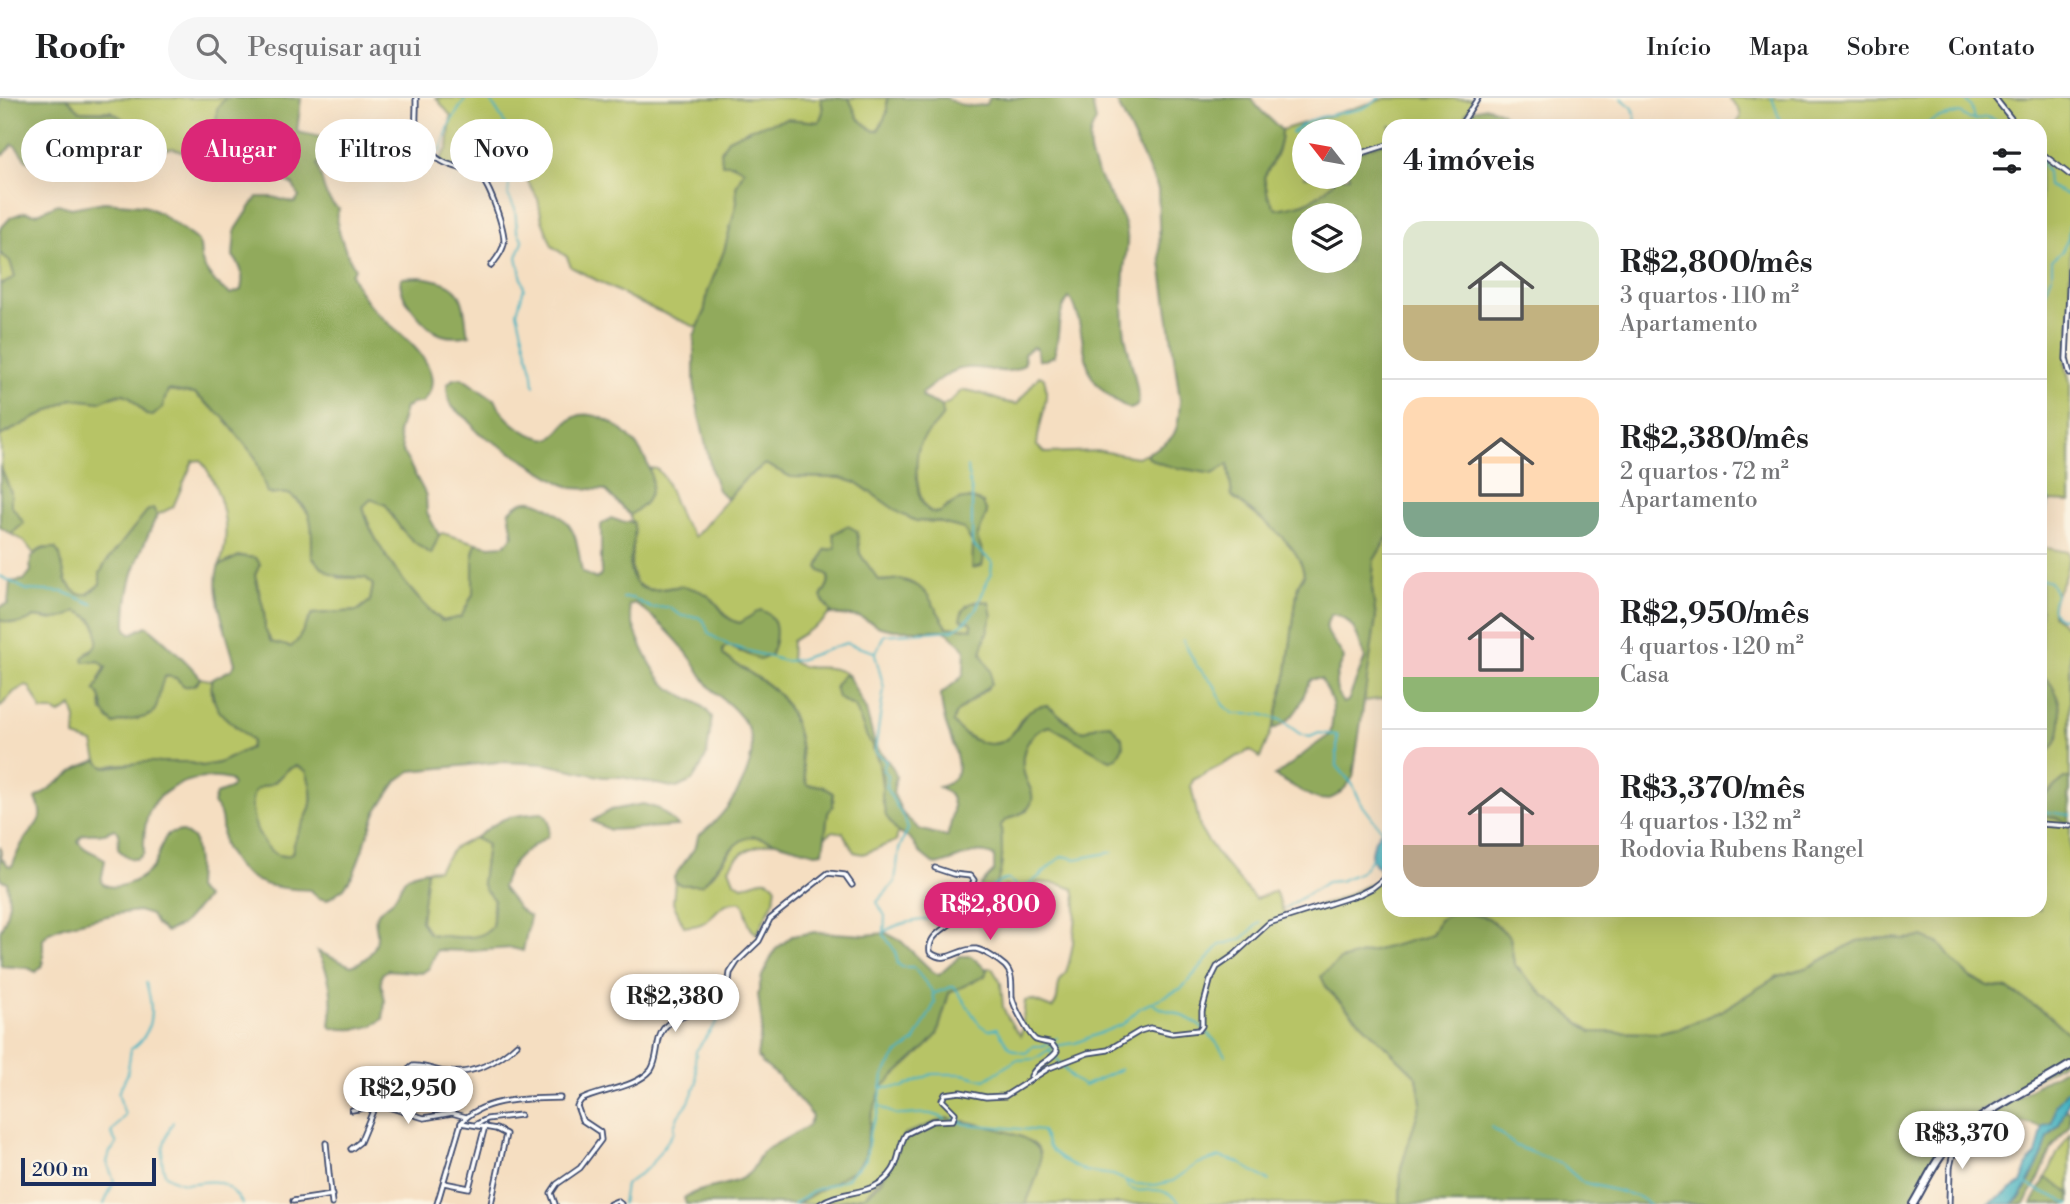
<!DOCTYPE html>
<html lang="pt">
<head>
<meta charset="utf-8">
<style>
	body { margin:0; font-family:"Libre Bodoni",serif; background:#f6f6f6; color:#202124; height:100vh; display:flex; flex-direction:column; font-size:26px; white-space:nowrap }
	* { box-sizing:border-box; margin:0 }
	p { font-size:23px; color:#757577 }
	.icon { flex:none; width:38px; height:38px; fill:none; stroke:currentColor; stroke-width:2; stroke-linecap:round; stroke-linejoin:round }
	.map { position:relative; flex:1; overflow:hidden }
	.drawer { position:absolute; left:1382px; top:21px; width:665px; height:798px; display:flex; flex-direction:column; background:#fff; border-radius:21px; box-shadow:0 7px 28px #0002 }
	.drawer>* { flex:none }
	.hud { position:absolute; left:21px; top:21px; width:665px; height:63px; display:flex; gap:14px }
	.needle { width:46px; rotate:301deg }
	.tools { position:absolute; left:1292px; top:21px; display:grid; gap:14px }
	.tools a { display:grid; place-items:center; width:70px; height:70px; border-radius:50%; background:#fff; box-shadow:0 7px 28px #0002; font-size:35px }
	.scale { position:absolute; left:21px; bottom:18px; width:135px; box-sizing:border-box; padding-left:7px; border:4px solid #1b2f5e; border-top:0; font-size:19px; line-height:24px; white-space:nowrap; color:#1b2f5e; -webkit-text-stroke:5px #fcf5e5; paint-order:stroke }
	.price { position:absolute; translate:-50% -60px; padding:0 16px; border-radius:24px; background:#fff; color:#222; font-size:23px; line-height:46px; filter:drop-shadow(0 2px 4px #0008) }
	.price::after { content:''; position:absolute; left:50%; top:42px; width:21px; height:16px; margin-left:-10px; background:inherit; clip-path:polygon(0 0,100% 0,50% 100%) }
	.price.selected { background:#db2777; color:#fff }
	ul { padding:0; list-style:none }
	li { display:flex; align-items:center; gap:21px; height:175px; padding:0 21px }
	li+li { border-top:2px solid #e0e0e0 }
	li span { display:grid; place-items:center; flex:none; width:196px; height:140px; border-radius:21px; color:#555 }
	li>.icon { margin-inline-start:auto }
	span .icon { width:84px; height:84px; fill:#fffc; stroke-width:1 }
	li b { font-size:30px }
	h2 { display:flex; justify-content:space-between; align-items:center; height:84px; padding:0 21px; font-size:30px }
	.tag { padding:0 24px; border-radius:32px; background:#fff; box-shadow:0 7px 28px #0002; font-size:24px; line-height:63px }
	.tag.selected { background:#db2777; color:#fff }
	header { display:flex; align-items:center; gap:42px; box-sizing:border-box; height:98px; padding:0 35px; background:#fff; border-bottom:2px solid #e0e0e0 }
	header strong { font-size:33px }
	nav { display:flex; gap:38px; margin-inline-start:auto; font-size:24px }
	.search { width:490px; height:63px; background:#f6f6f6; display:flex; align-items:center; gap:18px; box-sizing:border-box; padding:0 24px; border-radius:38px; color:#757577; font-size:26px }
	.map>svg:first-child { display:block }
	.green { fill:#b7c466; stroke:#697a62; stroke-width:2 }
	.forest { fill:#91aa5b; stroke:#566c5c; stroke-width:2; fill-rule:evenodd }
	.water { fill:#46b3c1; stroke:#307190; stroke-width:2 }
	.lines { fill:none; stroke-linecap:round; stroke-linejoin:round }
	.stream { stroke:#46b3c1; stroke-width:2 }
	.street-casing { stroke:#3c496d; stroke-width:7 }
	.primary-casing { stroke:#3c496d; stroke-width:10 }
	.street { stroke:#fff; stroke-width:3.5 }
	.primary { stroke:#fff; stroke-width:6 }
</style>
</head>
<body>
<header>
<strong>Roofr</strong>
<div class="search"><svg class="icon" aria-label="search" viewBox="0 0 24 24"><circle cx="10" cy="10" r="6"/><path d="M15 15l6 6"/></svg>Pesquisar aqui</div>
<nav><a>Início</a><a>Mapa</a><a>Sobre</a><a>Contato</a></nav>
</header>
<div class="map">
<svg width="2070" height="1106" viewBox="0 0 2070 1106">
	<rect width="100%" height="100%" fill="#fcf5e5"/>
	<filter id="ink" filterUnits="userSpaceOnUse"><feTurbulence type="fractalNoise" baseFrequency=".0143" numOctaves="2"/><feDisplacementMap in="SourceGraphic" scale="14" xChannelSelector="R" yChannelSelector="G"/><feConvolveMatrix kernelMatrix="1 2 1 2 8 2 1 2 1" color-interpolation-filters="sRGB"/></filter>
	<filter id="wash" filterUnits="userSpaceOnUse"><feTurbulence type="fractalNoise" baseFrequency=".00686" numOctaves="4" result="noise"/><feDisplacementMap in="SourceGraphic" scale="28" xChannelSelector="R" yChannelSelector="G"/><feGaussianBlur stdDeviation="1.57" result="paint"/><feColorMatrix in="noise" values="0 0 0 0 0 0 0 0 0 0 0 0 0 0 0 0 0 1.4 0 .05"/><feComposite in="paint" operator="in"/></filter>
	<g filter="url(#wash)">
		<rect width="100%" height="100%" fill="#f5dec1"/>
		<g class="green">
			<path d="M 67,0 L 225,0 L 217,11 C 215,35 221,40 203,62 L 173,50 L 160,52 L 146,64 L 126,68 L 106,68 L 107,63 L 97,51 L 88,47 L 86,41 L 103,38 L 127,38 L 112,13 L 80,13 Z"/>
			<path d="M 436,0 L 821,0 L 823,14 L 819,24 L 798,22 L 752,30 L 728,41 L 721,53 L 728,65 L 744,72 L 736,89 L 737,104 L 724,153 L 708,193 L 704,216 L 698,230 L 642,206 L 571,169 L 567,159 L 552,148 L 542,122 L 538,101 L 527,82 L 516,78 L 513,57 C 492,43 469,49 454,70 L 438,64 L 448,50 L 451,18 Z"/>
			<path d="M 849,0 L 887,0 L 887,15 L 878,33 C 862,32 852,14 849,0 Z"/>
			<path d="M 1387,0 L 1475,1 L 1467,13 L 1461,28 L 1390,28 L 1389,44 C 1376,46 1358,52 1349,63 L 1349,33 L 1304,33 L 1304,79 L 1337,79 C 1319,102 1305,107 1276,111 L 1268,98 L 1264,79 C 1273,63 1281,52 1281,32 Z"/>
			<path d="M 1731,0 L 2070,0 L 2070,237 L 2065,264 L 2070,284 L 2070,404 L 2049,403 L 2041,420 L 2040,28 L 1735,28 L 1741,19 L 1739,11 L 1730,2 Z"/>
			<path d="M 0,155 L 10,163 L 15,180 L 3,186 L 0,184 Z"/>
			<path d="M 1039,278 L 1044,280 C 1051,303 1038,325 1037,348 L 1046,355 L 1100,353 L 1137,359 L 1147,355 L 1147,358 L 1213,376 L 1228,366 L 1232,398 C 1255,418 1301,445 1304,477 L 1298,487 L 1287,574 L 1275,624 L 1260,660 L 1250,652 L 1193,682 L 1191,688 L 1201,733 L 1220,760 L 1255,801 L 1275,793 L 1284,816 L 1333,804 L 1382,780 L 1378,769 L 1389,765 L 1390,812 L 1456,812 L 1433,833 L 1433,837 L 1340,862 L 1327,891 L 1417,979 L 1421,1004 L 1401,1070 L 1400,1106 L 1026,1106 L 1037,1075 L 1036,1048 L 1020,1038 L 899,1053 L 889,1070 L 865,1098 L 822,1106 L 797,1106 L 855,1071 L 868,1045 L 870,1021 L 882,989 L 927,948 L 937,937 L 949,895 L 987,872 L 985,870 L 992,870 L 1001,885 L 1003,909 L 1007,918 L 1014,930 L 1021,938 L 1025,903 L 1032,902 L 1052,910 C 1060,902 1056,893 1060,883 C 1061,880 1065,878 1066,874 C 1073,856 1079,809 1074,791 L 1059,786 L 1038,784 L 1030,793 L 1018,795 L 1005,788 L 996,798 L 994,805 L 989,801 C 1005,770 1002,760 1001,727 L 1005,722 L 1027,713 L 1032,695 C 1029,688 1025,681 1023,673 C 1020,654 1029,632 1050,628 L 1110,662 L 1099,627 L 1085,633 L 1077,631 L 1047,607 C 1012,613 1023,635 1001,644 C 996,646 989,646 984,647 L 957,631 L 952,624 L 955,615 L 988,590 L 981,548 L 992,518 L 984,503 L 977,503 L 967,507 L 963,523 L 971,524 L 972,531 L 947,529 C 932,514 930,491 907,483 C 898,479 888,484 879,482 C 872,473 862,463 859,453 C 855,442 859,435 847,428 L 841,431 L 835,451 L 825,452 L 820,473 L 827,476 C 831,484 826,490 822,497 L 823,503 L 831,514 L 822,524 L 792,543 L 791,563 C 809,576 828,563 848,577 L 842,578 L 838,600 L 855,609 L 859,616 L 879,666 L 886,717 L 898,734 L 896,743 L 863,756 L 854,754 L 843,735 L 833,733 L 825,739 L 828,714 L 834,702 L 822,688 L 807,688 C 802,673 802,659 800,644 C 788,587 764,587 723,557 L 723,550 L 729,548 L 740,554 L 751,518 L 740,525 C 724,522 722,508 711,500 C 704,496 692,491 684,489 C 668,485 658,500 636,485 C 624,463 640,444 630,417 C 648,401 654,394 648,370 L 657,371 L 665,381 L 681,421 L 695,439 L 745,381 L 766,366 L 791,379 L 841,380 L 857,385 L 901,416 L 916,423 L 938,424 L 964,431 L 973,446 L 973,470 L 977,440 L 987,415 L 983,406 L 948,407 L 941,414 L 933,415 L 925,409 C 917,392 911,362 921,344 C 928,330 943,326 942,308 L 950,304 L 962,292 C 982,292 997,305 1017,306 Z"/>
			<path d="M 168,292 L 195,296 L 223,319 L 255,359 L 271,397 L 288,395 C 319,421 311,422 312,459 L 339,480 L 366,480 L 373,487 L 370,503 L 357,513 L 312,516 L 298,542 L 291,550 L 271,544 L 265,531 L 264,513 L 255,477 L 260,466 L 256,460 L 239,458 L 219,468 C 234,434 221,391 201,362 L 193,363 L 173,409 L 157,417 L 153,411 L 147,413 L 105,466 L 100,475 L 100,486 L 88,496 L 78,496 L 66,484 L 62,471 L 44,449 L 34,456 L 24,443 L 11,436 L 24,425 L 11,407 L 10,394 L 2,376 L 0,338 L 72,301 L 111,300 L 124,296 L 130,298 L 146,317 L 162,310 Z"/>
			<path d="M 371,401 L 386,407 C 397,428 410,443 431,455 L 439,437 L 442,435 L 476,445 L 473,456 L 473,496 L 462,519 L 443,523 C 412,499 372,447 363,408 Z"/>
			<path d="M 1389,437 L 1389,600 L 1363,603 L 1376,520 L 1372,490 L 1374,462 Z"/>
			<path d="M 2041,449 L 2068,454 C 2070,485 2051,490 2053,517 L 2070,532 L 2070,680 L 2065,680 L 2041,700 L 2041,660 L 2055,646 L 2041,577 Z"/>
			<path d="M 76,513 L 87,517 L 99,531 L 97,547 L 87,555 L 92,564 L 99,563 L 106,569 L 99,580 L 102,614 C 123,619 139,624 156,610 L 161,584 L 167,578 L 176,580 L 184,588 L 197,586 L 200,580 L 211,582 L 212,600 L 235,628 L 253,643 L 250,650 L 219,665 L 202,668 L 186,664 L 121,666 L 103,669 L 97,662 L 93,645 L 75,639 L 76,621 L 72,608 L 60,616 L 54,613 L 42,613 L 30,590 L 26,587 L 14,594 L 0,609 L 0,522 C 14,526 22,528 34,519 L 52,522 Z"/>
			<path d="M 296,668 L 306,672 C 323,719 296,720 292,756 C 266,769 242,713 255,693 C 260,686 268,689 275,684 C 282,678 286,670 296,668 Z"/>
			<path d="M 2041,717 L 2056,720 L 2070,727 L 2070,937 L 2047,916 L 2008,891 L 1989,888 L 1971,880 L 1954,864 L 1940,846 L 1922,839 L 1906,841 L 1883,840 L 1857,843 L 1809,869 L 1778,878 L 1721,913 L 1680,930 L 1661,935 L 1592,934 L 1545,898 L 1523,876 L 1514,866 L 1510,839 L 1497,827 L 1488,820 L 1456,812 L 2040,812 Z"/>
			<path d="M 754,738 L 778,743 C 759,747 739,751 729,770 L 734,783 L 742,788 C 755,785 767,775 776,789 L 774,802 L 757,836 C 744,828 750,815 742,804 C 712,800 717,831 684,828 L 673,805 L 675,783 L 681,787 L 711,779 L 736,746 L 745,739 Z"/>
			<path d="M 473,740 L 487,746 L 482,784 L 485,791 L 494,802 C 491,810 495,824 491,830 C 479,845 445,838 430,836 L 421,823 L 427,772 L 438,771 L 454,750 Z"/>
			<path d="M 2070,1036 L 2070,1095 L 2046,1080 L 2058,1054 Z"/>
		</g>
		<g class="forest">
			<path d="M 0,0 L 67,0 L 80,13 C 108,15 113,8 133,31 L 133,35 C 120,41 101,37 87,41 L 88,47 L 101,54 L 107,63 L 106,68 C 80,68 56,86 31,66 C 24,61 20,52 13,46 L 4,57 L 0,54 Z"/>
			<path d="M 225,0 L 301,0 L 297,34 C 312,38 326,36 333,52 L 329,61 L 317,66 C 324,84 322,100 339,111 C 332,124 347,158 355,170 L 351,176 C 357,189 365,203 375,213 C 396,234 455,271 422,305 L 413,305 L 405,310 L 398,335 L 404,356 L 426,397 L 427,415 L 439,437 L 431,456 C 409,442 398,430 386,407 L 371,401 L 363,409 C 372,446 412,499 442,523 L 461,519 L 473,496 L 473,456 L 476,445 L 490,448 L 505,447 L 513,437 L 509,414 C 514,408 524,401 532,403 C 545,405 566,420 572,432 C 579,444 579,460 582,474 L 596,481 L 601,477 L 601,427 L 611,420 L 622,424 L 633,424 C 639,442 625,462 632,478 C 643,504 670,485 687,489 C 696,491 705,494 712,501 C 722,510 725,523 740,525 L 760,512 C 781,518 777,541 771,557 L 760,562 L 729,548 L 723,550 L 723,557 C 760,585 786,586 798,638 C 802,655 801,672 807,687 L 822,688 L 833,695 L 833,708 L 828,715 L 823,754 L 815,755 L 754,738 C 729,742 719,771 702,787 L 681,787 L 675,783 L 674,779 L 696,748 L 698,738 C 727,719 765,663 747,628 C 738,611 722,602 710,589 C 703,581 698,570 692,562 C 677,540 656,521 635,505 L 629,507 C 631,530 652,577 671,591 C 689,603 696,599 712,619 L 707,656 L 701,669 L 692,683 L 677,690 L 621,679 L 603,679 L 546,666 L 499,664 L 411,673 L 398,682 L 376,714 L 354,775 L 344,790 L 327,802 L 318,800 L 311,792 C 281,791 249,789 232,761 C 230,757 225,752 224,747 C 220,733 226,716 213,706 L 216,696 L 230,691 L 233,687 L 230,682 C 214,678 201,679 185,684 C 149,698 143,718 144,755 C 136,767 125,758 118,751 L 119,735 L 115,731 C 111,732 108,734 104,735 C 93,738 84,731 78,743 C 87,756 96,753 105,762 L 101,784 C 113,796 141,782 151,771 C 160,761 159,746 168,736 L 181,733 L 194,741 L 197,765 L 196,791 L 206,800 L 182,827 L 166,834 L 156,826 L 151,817 L 138,813 L 116,816 L 63,828 L 49,834 L 43,841 L 43,867 L 36,874 L 28,870 L 1,868 L 0,833 L 5,822 L 9,805 L 7,784 L 0,781 L 0,748 L 1,760 L 9,768 L 12,768 C 16,759 19,749 25,741 C 37,723 46,724 36,700 L 80,669 L 97,662 L 103,668 L 108,669 L 145,664 L 186,664 L 202,668 L 219,665 L 250,650 L 252,643 C 229,618 213,622 211,582 L 232,571 L 235,566 C 229,542 209,491 219,468 L 239,458 L 256,460 L 260,466 L 255,477 L 264,513 L 265,531 L 271,544 L 291,549 L 298,542 L 312,516 L 357,513 L 370,503 L 373,487 L 366,480 C 336,477 334,483 312,459 C 311,433 317,412 290,397 C 284,394 274,397 267,395 L 255,359 L 223,319 L 195,296 L 168,292 L 162,310 L 153,318 L 146,317 L 130,299 L 124,296 L 117,296 L 100,304 L 72,301 L 0,338 L 0,184 L 3,186 L 15,179 L 10,163 L 0,155 L 0,131 L 11,119 L 25,114 L 36,116 L 58,106 L 71,110 L 104,104 L 143,107 L 160,115 L 198,143 C 202,150 200,153 201,160 C 204,174 219,190 231,196 L 241,192 C 244,178 242,169 233,158 L 235,133 L 257,99 L 273,99 L 294,105 L 299,99 L 293,87 L 283,82 L 203,62 C 221,40 215,35 217,11 ZM 296,668 L 306,673 C 323,719 296,720 292,756 C 267,770 243,713 255,693 C 260,687 268,689 274,684 C 282,678 286,670 296,668 Z"/>
			<path d="M 821,0 L 849,0 L 858,20 L 874,33 L 878,33 L 887,15 L 887,0 L 946,0 C 959,8 972,10 986,6 L 990,0 L 1091,0 L 1096,23 C 1076,53 1106,89 1120,115 C 1132,137 1126,150 1124,173 C 1123,194 1122,216 1125,237 C 1127,250 1141,297 1138,305 C 1136,310 1135,309 1130,311 C 1115,303 1101,294 1092,279 C 1082,261 1081,207 1069,200 C 1055,217 1061,238 1054,258 L 1045,262 L 1039,262 L 1037,251 L 1033,249 L 1024,256 L 1025,265 C 1009,282 987,267 966,270 C 948,272 936,285 922,295 L 923,300 L 942,308 L 943,317 C 937,328 925,335 920,346 C 914,360 914,411 934,415 C 948,417 952,391 983,405 L 987,414 L 977,440 C 981,451 986,455 982,468 L 972,470 L 973,446 L 964,431 L 938,424 L 916,423 L 901,416 L 857,385 L 841,380 L 791,379 L 765,366 L 745,381 L 727,401 L 718,392 L 712,375 L 698,312 L 694,284 L 694,238 L 704,216 L 708,193 L 724,153 L 737,104 L 736,89 L 744,72 L 733,66 L 722,66 L 721,53 L 728,41 L 752,30 L 787,21 L 819,24 L 823,14 Z"/>
			<path d="M 1115,0 L 1251,0 C 1259,14 1271,20 1281,32 C 1281,51 1273,62 1264,79 L 1268,98 L 1276,111 C 1305,107 1319,102 1337,79 L 1349,79 C 1349,73 1348,65 1351,61 C 1357,52 1379,45 1389,44 L 1389,437 L 1374,462 L 1372,490 L 1376,520 L 1353,679 C 1326,722 1308,693 1274,678 C 1294,666 1310,649 1330,637 C 1335,611 1335,604 1321,581 L 1312,581 C 1305,588 1306,594 1302,602 C 1298,614 1284,628 1273,631 L 1287,574 L 1298,487 L 1304,477 C 1301,445 1255,418 1232,398 L 1228,366 L 1213,376 C 1195,372 1159,370 1147,358 L 1147,355 C 1177,342 1178,334 1180,302 L 1160,157 L 1158,91 ZM 1304,117 L 1349,117 L 1349,163 L 1304,163 ZM 1332,516 C 1354,519 1359,541 1365,560 L 1348,603 L 1343,605 C 1332,589 1335,578 1344,561 C 1340,545 1316,535 1332,516 Z"/>
			<path d="M 1487,9 C 1499,11 1507,16 1512,28 L 1461,28 L 1467,13 Z"/>
			<path d="M 420,179 C 460,185 463,193 467,233 L 470,237 C 461,239 451,240 442,237 C 426,232 396,197 401,180 Z"/>
			<path d="M 462,280 L 491,300 L 495,301 C 503,322 528,340 551,341 C 560,334 567,320 580,317 C 615,310 668,370 647,402 C 644,408 635,413 630,417 L 605,392 L 572,390 L 561,385 L 476,333 C 464,308 448,321 447,287 L 453,281 Z"/>
			<path d="M 0,368 L 11,394 L 11,407 L 24,425 L 11,436 L 0,429 Z"/>
			<path d="M 153,410 L 157,417 C 138,460 125,483 126,531 L 131,536 L 146,528 C 152,530 198,574 200,580 C 196,587 192,589 184,588 L 176,580 L 166,578 C 156,589 163,611 148,618 C 138,622 125,622 114,626 C 97,612 107,603 95,592 L 106,569 L 99,563 L 84,564 L 83,560 L 97,547 C 99,528 95,519 76,513 C 63,524 50,521 34,519 C 22,528 14,526 0,522 L 0,509 L 8,506 L 10,484 L 24,482 L 31,473 C 27,456 40,449 55,450 L 60,457 L 66,484 L 78,496 L 88,496 L 100,486 L 100,475 L 105,466 L 147,413 Z"/>
			<path d="M 848,428 L 857,433 L 860,456 L 879,482 L 884,483 L 900,481 L 918,488 L 927,496 L 947,529 L 972,531 L 971,524 L 960,521 C 963,506 974,501 989,504 L 992,518 L 981,555 L 991,573 L 991,586 L 956,615 L 953,624 C 965,641 993,656 1011,637 C 1026,622 1021,610 1047,607 L 1077,631 L 1085,633 L 1099,627 L 1110,626 L 1122,640 L 1123,648 L 1117,660 L 1110,662 L 1050,628 C 1029,632 1019,655 1024,675 C 1026,685 1036,695 1031,706 C 1025,719 1009,716 1001,727 C 1002,759 1006,772 989,801 L 980,791 L 981,786 L 994,773 L 994,758 C 974,747 955,765 935,767 L 919,754 L 910,740 L 898,735 L 886,718 L 882,700 L 882,679 L 876,654 L 867,639 L 855,609 L 838,600 L 835,588 L 842,578 L 848,577 L 866,612 L 875,647 L 893,670 L 896,678 L 893,695 L 903,716 L 919,731 L 947,739 C 952,721 961,698 939,689 C 974,680 950,644 945,623 C 943,614 941,606 941,596 L 962,579 L 964,572 L 965,551 L 951,537 L 943,532 L 894,532 L 880,529 L 860,519 L 829,516 L 831,514 L 821,499 C 825,491 832,485 827,476 L 820,473 L 818,469 L 825,452 L 834,451 L 836,449 L 833,436 Z"/>
			<path d="M 2041,577 C 2062,589 2067,628 2053,649 C 2050,653 2045,657 2041,660 L 2041,627 L 2046,601 L 2041,591 Z"/>
			<path d="M 2065,680 L 2070,680 L 2070,693 L 2068,698 L 2070,703 L 2069,726 L 2056,720 L 2041,717 L 2040,700 Z"/>
			<path d="M 643,706 L 659,711 L 678,728 L 610,732 L 592,723 L 611,712 Z"/>
			<path d="M 542,715 C 551,721 550,728 548,738 C 524,754 511,760 502,789 L 519,811 L 530,819 L 523,853 L 512,850 L 470,853 L 437,852 L 429,870 L 422,875 L 388,872 L 382,876 L 381,885 L 385,903 L 383,921 C 369,933 350,932 332,930 L 330,927 C 334,901 330,875 317,853 L 351,868 C 366,863 378,852 377,835 C 377,830 374,824 376,818 C 379,811 387,808 392,803 C 407,784 397,777 427,772 L 421,823 L 429,836 C 445,838 479,845 491,830 C 495,824 492,810 494,802 L 485,792 L 482,784 L 487,747 L 475,740 C 504,718 506,718 542,715 Z"/>
			<path d="M 1456,812 L 1488,820 L 1497,827 L 1510,839 L 1514,866 L 1523,876 L 1545,898 L 1591,934 L 1661,935 L 1680,930 L 1721,913 L 1778,878 L 1809,869 L 1857,843 L 1883,840 L 1906,841 L 1923,839 L 1940,846 L 1954,864 L 1971,880 L 1989,888 L 2008,891 L 2047,916 L 2070,937 L 2070,959 C 2030,989 1977,1005 1945,1046 C 1931,1064 1920,1086 1908,1106 L 1400,1106 L 1401,1070 L 1421,1004 L 1417,979 L 1327,891 L 1321,878 L 1340,862 L 1432,837 L 1439,822 Z"/>
			<path d="M 815,834 L 865,837 L 886,835 L 901,843 L 932,873 L 939,877 L 960,858 L 971,858 L 987,872 L 985,878 L 949,895 L 937,937 L 927,948 L 882,989 L 870,1021 L 865,1059 L 855,1071 L 797,1106 L 686,1106 L 684,1100 C 702,1087 734,1090 749,1075 C 756,1069 757,1058 765,1052 L 808,1028 L 812,1018 L 808,1012 L 777,977 L 763,966 L 757,958 L 762,928 L 758,896 L 762,878 L 775,852 L 792,838 Z"/>
			<path d="M 2070,967 L 2070,989 L 2055,1008 L 2052,1025 L 2044,1027 L 2042,1029 L 1987,1018 Z"/>
			<path d="M 2064,1011 L 2070,1014 L 2070,1027 L 2052,1050 L 2039,1081 L 2024,1106 L 2012,1106 L 2020,1100 L 2031,1081 L 2047,1041 L 2059,1028 Z"/>
			<path d="M 947,1020 C 964,1023 1033,1035 1039,1053 C 1044,1068 1031,1092 1026,1106 L 822,1106 C 833,1103 857,1102 866,1097 C 887,1084 894,1056 904,1036 Z"/>
			<path d="M 2046,1080 L 2070,1095 L 2070,1106 L 2032,1106 Z"/>
		</g>
		<g class="water">
			<path d="M 1389,732 L 1389,765 L 1377,769 C 1366,758 1372,745 1380,734 Z"/>
			<path d="M 2070,989 L 2070,1000 L 2059,1027 L 2048,1039 L 2043,1056 L 2021,1098 L 2012,1106 L 1989,1106 L 2021,1085 L 2029,1064 L 2036,1057 L 2043,1028 L 2052,1025 L 2055,1008 Z"/>
		</g>
		<g class="lines">
			<g class="stream">
				<path d="M 489,0 L 510,34 L 512,55 L 508,97 L 515,111 L 517,132 L 523,143 L 517,159 L 524,190 L 517,214 L 533,276 L 534,288"/>
				<path d="M 1621,0 L 1633,10 L 1637,28"/>
				<path d="M 1772,0 L 1782,28"/>
				<path d="M 1965,0 L 1971,9 L 1974,21"/>
				<path d="M 1976,22 L 1986,19 L 2000,24 L 2003,28"/>
				<path d="M 1788,28 L 1821,28"/>
				<path d="M 1923,28 L 1935,21 L 1960,15 L 1969,21 L 1975,22"/>
				<path d="M 1292,35 C 1311,16 1336,17 1360,11 C 1368,9 1373,3 1380,0"/>
				<path d="M 440,55 L 450,25 L 466,0"/>
				<path d="M 2040,62 L 2047,74 L 2048,88 L 2070,98"/>
				<path d="M 2040,214 L 2042,203 L 2052,178 L 2052,162 L 2062,153 L 2068,141 L 2070,121"/>
				<path d="M 2040,264 L 2043,269 L 2040,279"/>
				<path d="M 2040,373 C 2046,393 2055,403 2040,422"/>
				<path d="M 0,478 L 27,492 L 64,494 L 93,506"/>
				<path d="M 2040,481 L 2050,484 L 2055,494 C 2055,505 2047,512 2060,520 L 2070,518"/>
				<path d="M 623,500 L 632,500 L 651,510 L 668,509 L 682,518 L 698,519 L 704,523 L 709,536 L 730,548 L 785,563 L 798,562 L 846,545 L 874,554"/>
				<path d="M 1183,542 L 1196,567 L 1215,588 L 1223,607 L 1234,616 L 1260,616 L 1281,622 L 1300,636 L 1310,639 L 1319,635 L 1337,637 L 1337,668 L 1353,687 L 1361,705 L 1383,734"/>
				<path d="M 2040,713 L 2070,717"/>
				<path d="M 967,808 C 977,803 999,779 1009,782 C 1010,783 1018,789 1019,789 C 1037,787 1047,767 1063,758 L 1076,761 L 1113,754"/>
				<path d="M 1285,810 L 1327,784 L 1339,783 L 1361,774 L 1372,760"/>
				<path d="M 884,834 C 907,818 938,825 962,812"/>
				<path d="M 935,895 L 954,888 L 980,927 L 989,932 L 997,930 C 1006,943 1007,954 1026,955 L 1033,948 L 1043,948 L 1057,940"/>
				<path d="M 1153,906 C 1162,913 1169,912 1179,916 C 1200,925 1213,938 1225,957"/>
				<path d="M 1050,953 L 1072,980 L 1084,988 L 1121,971"/>
				<path d="M 882,990 L 903,989 L 932,976 L 963,976 L 985,982 L 1016,962 L 1035,961 L 1054,948 L 1075,945 L 1123,926 L 1140,910 L 1182,890 L 1220,847 L 1242,841 L 1260,824"/>
				<path d="M 879,1007 C 906,1029 917,1006 945,1021"/>
				<path d="M 954,1021 L 966,1026 L 1042,1033 L 1049,1049 L 1061,1061 L 1085,1073 L 1113,1077 L 1134,1086 L 1155,1087 L 1173,1083 L 1197,1066 L 1220,1059 L 1238,1064 L 1269,1083"/>
				<path d="M 173,1024 C 165,1040 157,1060 166,1077 C 199,1101 212,1061 243,1106"/>
				<path d="M 1491,1029 L 1516,1048 L 1562,1066 L 1582,1084 L 1637,1098 L 1650,1106"/>
				<path d="M 1125,1082 C 1133,1106 1157,1077 1181,1106"/>
				<path d="M 2026,1086 L 2070,1106"/>
				<path d="M 104,1106 L 114,1083 L 107,1064 L 110,1054 L 117,1046 L 111,1035 L 125,1017 L 118,995 L 127,977 L 131,951 C 154,937 154,909 146,885"/>
				<path d="M 622,1106 L 625,1087 L 649,1069 L 674,1034 L 674,1028 L 678,1018 L 689,1004 L 697,984 L 695,963 L 696,953 L 728,908"/>
				<path d="M 794,1106 L 815,1092 L 846,1081 L 866,1061 L 870,1031 L 878,1015 L 883,978 L 897,956 L 914,944 L 935,905 L 933,894 L 913,869 L 902,869 L 898,866 L 895,853 L 884,837 L 885,818 L 877,804 L 895,784 L 899,751 L 908,731 L 905,722 L 886,690 L 888,678 L 883,672 L 886,663 L 875,654 L 884,590 L 875,556 L 884,537 L 953,532 L 965,524 L 975,513 L 991,475 L 992,464 L 972,446 L 972,394 L 969,383 L 968,369"/>
			</g>
		</g>
	</g>
	<g filter="url(#ink)">
		<g class="lines">
			<defs>
				<g id="street">
					<path d="M 416,0 C 417,28 410,31 432,55 C 444,70 465,68 480,79 C 490,87 505,132 504,145 C 503,154 496,161 491,168"/>
					<path d="M 1995,0 L 2017,28"/>
					<path d="M 1460,28 L 1478,0"/>
					<path d="M 2040,54 L 2070,77"/>
					<path d="M 1349,67 L 1362,55 L 1390,46"/>
					<path d="M 1334,89 L 1341,79"/>
					<path d="M 2070,171 L 2066,261 L 2070,276"/>
					<path d="M 2040,726 L 2070,728"/>
					<path d="M 935,770 L 953,776 L 971,778 L 974,782 C 971,792 966,806 961,815 C 952,830 927,834 930,854 C 946,868 959,849 976,851 C 985,853 998,862 1005,868 C 1014,877 1011,889 1012,899 C 1013,907 1030,939 1036,942 C 1041,944 1047,944 1052,946 L 1057,953 C 1051,963 1037,965 1031,978"/>
					<path d="M 399,1011 L 409,971 L 413,968 C 424,967 435,973 446,974 C 473,977 498,964 517,946"/>
					<path d="M 352,1012 L 382,1007 L 424,1020 L 452,1015 L 466,1019"/>
					<path d="M 461,1025 L 496,1031 L 506,1036 L 491,1106"/>
					<path d="M 477,1026 L 487,1021 L 520,1017"/>
					<path d="M 326,1045 L 332,1106"/>
					<path d="M 351,1051 L 360,1044 L 375,1008"/>
					<path d="M 444,1085 L 469,1090 L 485,1028"/>
					<path d="M 293,1103 L 332,1097"/>
					<path d="M 437,1106 L 461,1025 C 483,999 528,1001 560,1000"/>
					<path d="M 555,1106 L 551,1095 L 557,1086 L 580,1070 L 601,1042 L 600,1034 L 582,1022 L 577,1008 L 581,1002 C 600,992 636,990 651,972 C 660,959 654,937 668,926 C 683,914 707,914 723,904 L 727,899 L 730,875 L 737,864 L 759,843 L 770,821 L 828,775 L 845,777 L 852,787"/>
					<path d="M 610,1106 L 617,1103 L 621,1106"/>
					<path d="M 820,1106 C 843,1090 875,1100 893,1072 C 900,1061 899,1046 906,1036 L 932,1023 L 953,1022 L 955,1015 L 942,1002 L 945,996 L 960,994 L 986,999 L 1005,998 L 1049,970 L 1088,955 L 1108,952 L 1140,933 L 1150,930 L 1172,935 L 1199,932 L 1202,928 L 1202,913 L 1210,883 L 1217,869 L 1233,858 L 1269,825 L 1360,796 L 1372,790 L 1390,776"/>
					<path d="M 1949,1106 L 1950,1069 L 1956,1042"/>
				</g>
				<path id="primary" d="M 1913,1106 C 1925,1086 1935,1062 1951,1045 C 1978,1014 2034,990 2070,967"/>
			</defs>
			<use href="#street" class="street-casing"/>
			<use href="#primary" class="primary-casing"/>
			<use href="#street" class="street"/>
			<use href="#primary" class="primary"/>
		</g>
	</g>
</svg>
<div class="tools">
<a><svg class="needle" viewBox="-14 -14 28 28"><path d="M0-13l5 13h-10z" fill="#e53935"/><path d="M0 13l5-13h-10z" fill="#757577"/></svg></a>
<a><svg class="icon" aria-label="layers" viewBox="0 0 24 24"><path d="M12 4l9 5-9 5-9-5zM3 14l9 5 9-5"/></svg></a>
</div>
<div class="scale">200 m</div>
<b class="price selected" style="left:990px;top:844px">R$2,800</b>
<b class="price" style="left:675px;top:936px">R$2,380</b>
<b class="price" style="left:408px;top:1028px">R$2,950</b>
<b class="price" style="left:1962px;top:1073px">R$3,370</b>
<div class="hud">
<a class="tag">Comprar</a>
<a class="tag selected">Alugar</a>
<a class="tag">Filtros</a>
<a class="tag">Novo</a>
</div>
<section class="drawer">
<h2>4 imóveis<svg class="icon" aria-label="filters" viewBox="0 0 24 24"><path d="M4 7h16M4 17h16"/><circle cx="9" cy="7" r="2"/><circle cx="15" cy="17" r="2"/></svg></h2>
<ul>
<li><span style="background:linear-gradient(#dfe7d0 60%,#c2b280 0)"><svg class="icon" aria-label="home" viewBox="0 0 24 24"><path d="M3 11l9-7 9 7M6 9v11h12V9"/></svg></span><div><b>R$2,800/mês</b><p>3 quartos · 110 m²</p><p>Apartamento</p></div></li>
<li><span style="background:linear-gradient(#ffd9b3 75%,#7fa58c 0)"><svg class="icon" aria-label="home" viewBox="0 0 24 24"><path d="M3 11l9-7 9 7M6 9v11h12V9"/></svg></span><div><b>R$2,380/mês</b><p>2 quartos · 72 m²</p><p>Apartamento</p></div></li>
<li><span style="background:linear-gradient(#f6c9c9 75%,#8fb573 0)"><svg class="icon" aria-label="home" viewBox="0 0 24 24"><path d="M3 11l9-7 9 7M6 9v11h12V9"/></svg></span><div><b>R$2,950/mês</b><p>4 quartos · 120 m²</p><p>Casa</p></div></li>
<li><span style="background:linear-gradient(#f6c9c9 70%,#b9a48a 0)"><svg class="icon" aria-label="home" viewBox="0 0 24 24"><path d="M3 11l9-7 9 7M6 9v11h12V9"/></svg></span><div><b>R$3,370/mês</b><p>4 quartos · 132 m²</p><p>Rodovia Rubens Rangel</p></div></li>
</ul>
</section>
</div>
</body>
</html>
